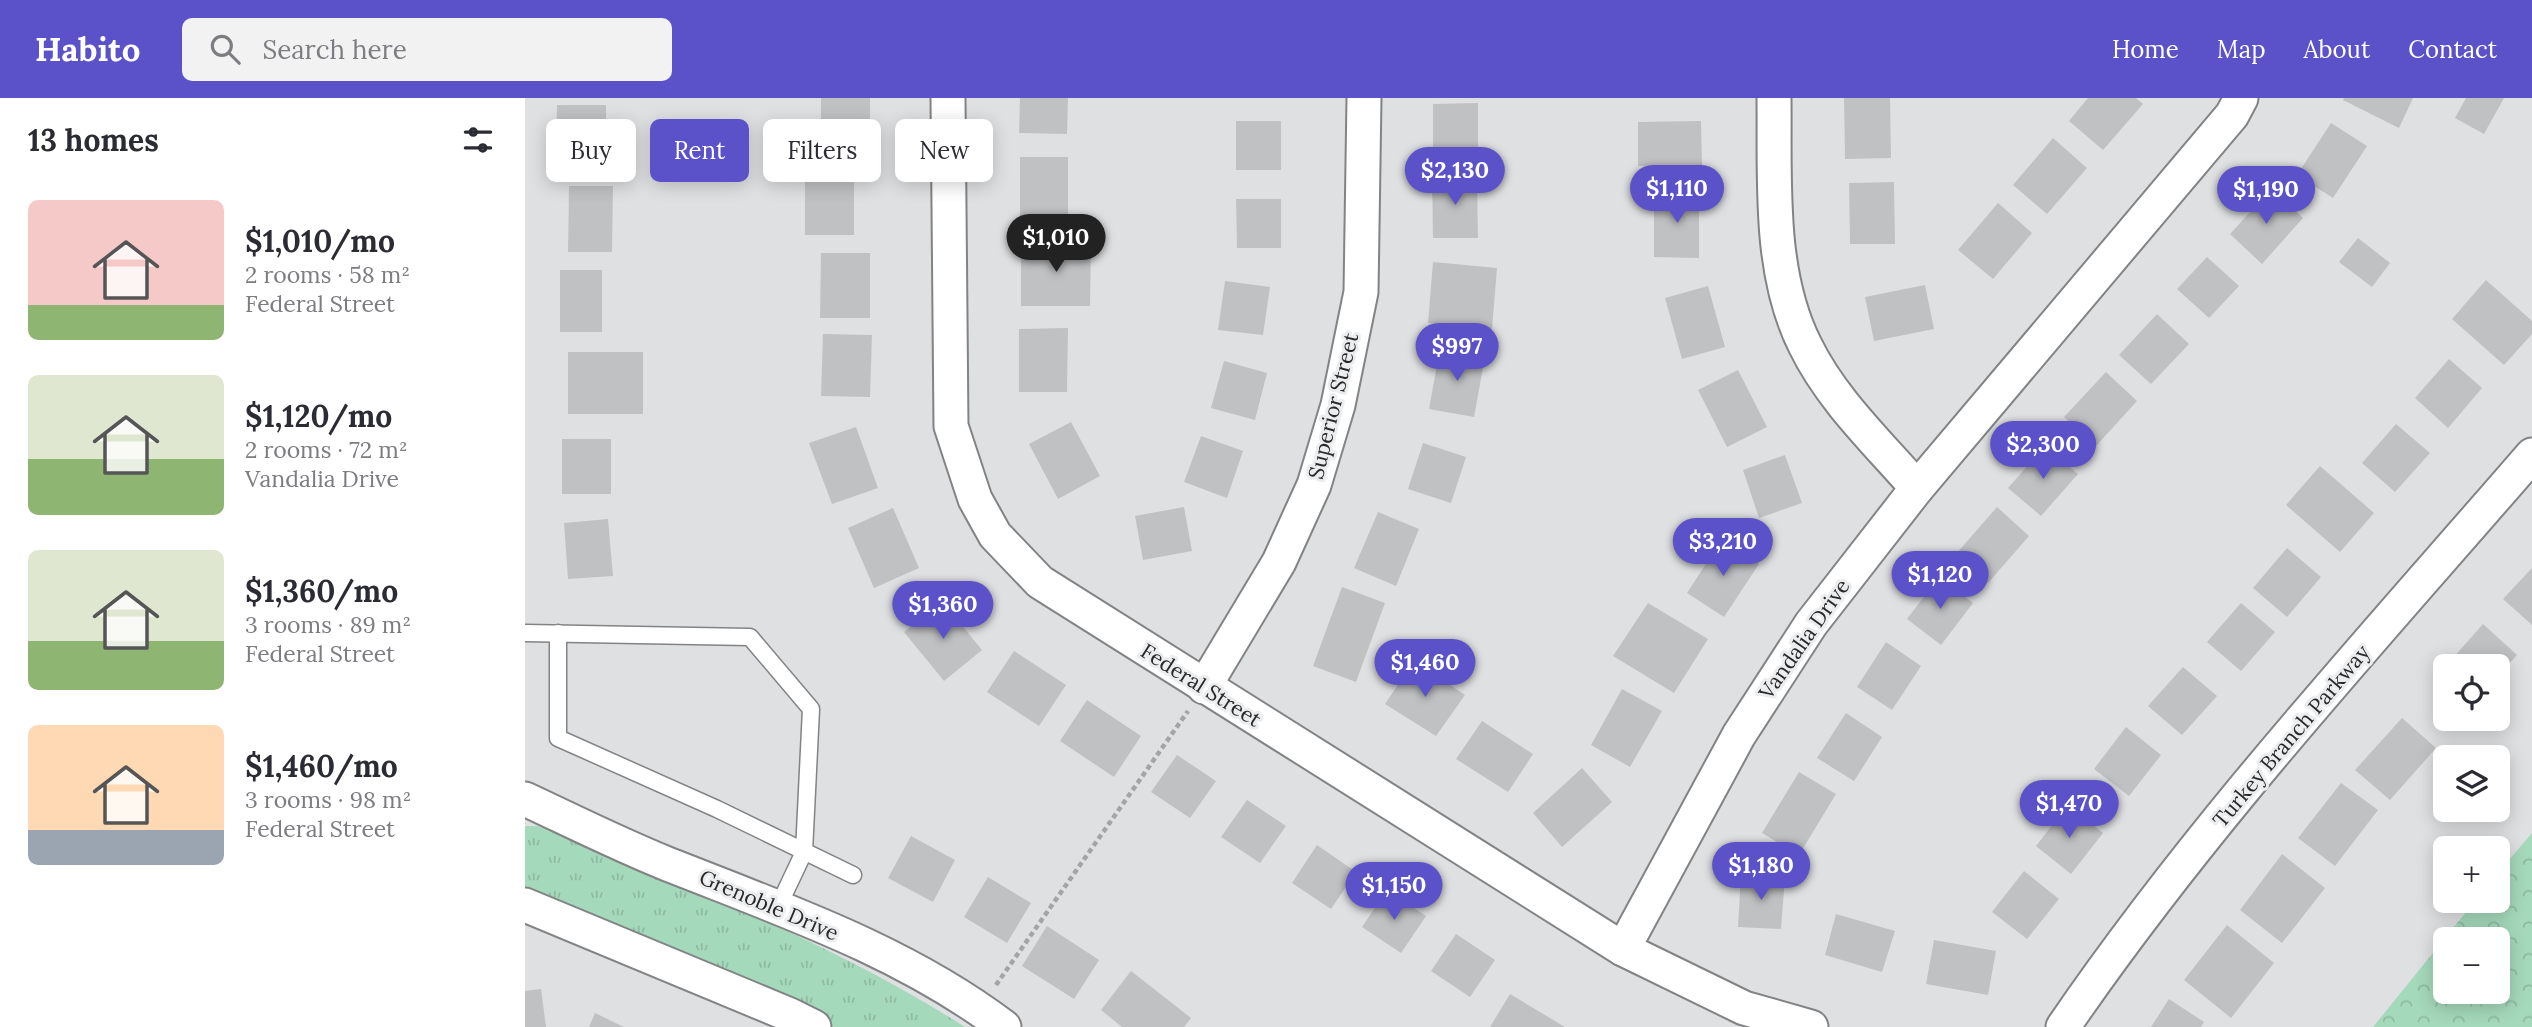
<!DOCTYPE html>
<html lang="en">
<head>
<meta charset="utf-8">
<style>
	body { margin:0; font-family:Lora,serif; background:#f2f2f3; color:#2b2b33; height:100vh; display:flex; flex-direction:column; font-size:26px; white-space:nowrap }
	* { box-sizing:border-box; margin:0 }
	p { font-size:23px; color:#7c7c81 }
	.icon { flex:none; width:38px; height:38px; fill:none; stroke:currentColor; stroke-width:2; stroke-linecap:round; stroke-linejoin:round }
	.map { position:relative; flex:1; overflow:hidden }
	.details { display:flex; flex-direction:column; background:#fff; width:525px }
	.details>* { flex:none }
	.hud { position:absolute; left:21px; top:21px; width:665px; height:63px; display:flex; gap:14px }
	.buttons { position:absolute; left:1908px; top:556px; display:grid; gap:14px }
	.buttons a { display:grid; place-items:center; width:77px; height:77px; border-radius:10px; background:#fff; box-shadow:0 4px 18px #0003; font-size:35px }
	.price { position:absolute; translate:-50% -60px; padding:0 16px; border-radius:24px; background:#5b52ca; color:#fff; font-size:23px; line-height:46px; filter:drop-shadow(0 2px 4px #0008) }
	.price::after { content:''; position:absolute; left:50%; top:42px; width:21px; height:16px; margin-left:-10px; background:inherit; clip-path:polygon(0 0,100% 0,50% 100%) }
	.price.active { background:#222; color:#fff }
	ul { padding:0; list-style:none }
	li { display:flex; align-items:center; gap:21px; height:175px; padding:0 28px }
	li span { display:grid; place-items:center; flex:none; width:196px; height:140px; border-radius:10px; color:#555 }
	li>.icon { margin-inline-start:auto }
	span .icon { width:84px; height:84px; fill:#fffc; stroke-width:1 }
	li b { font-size:30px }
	h2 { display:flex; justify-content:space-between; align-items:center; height:84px; padding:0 28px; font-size:30px }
	.tag { padding:0 24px; border-radius:10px; background:#fff; box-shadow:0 4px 18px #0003; font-size:24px; line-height:63px }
	.tag.active { background:#5b52ca; color:#fff }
	header { display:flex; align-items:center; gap:42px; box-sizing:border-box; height:98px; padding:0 35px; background:#5b52ca; color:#fff }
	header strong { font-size:33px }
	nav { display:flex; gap:38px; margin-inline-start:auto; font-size:24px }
	.search { width:490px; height:63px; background:#f2f2f3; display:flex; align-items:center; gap:18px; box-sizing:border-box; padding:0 24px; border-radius:10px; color:#7c7c81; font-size:26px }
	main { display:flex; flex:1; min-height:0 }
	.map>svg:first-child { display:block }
	.grass { fill:url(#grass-tufts) }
	.park { fill:url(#park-crowns); fill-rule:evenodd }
	.building { fill:#c0c1c3 }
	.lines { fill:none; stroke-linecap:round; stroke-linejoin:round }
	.lane-casing { stroke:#828385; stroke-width:19 }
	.street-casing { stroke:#828385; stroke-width:37 }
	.path { stroke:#a3a4a5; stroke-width:4.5; stroke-dasharray:5 3.5; stroke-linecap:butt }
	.lane { stroke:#fff; stroke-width:16 }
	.street { stroke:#fff; stroke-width:33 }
	.labels { text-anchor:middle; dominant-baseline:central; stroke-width:6; stroke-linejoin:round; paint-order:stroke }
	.street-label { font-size:21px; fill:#29292a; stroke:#ecedef }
</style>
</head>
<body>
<header>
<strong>Habito</strong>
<div class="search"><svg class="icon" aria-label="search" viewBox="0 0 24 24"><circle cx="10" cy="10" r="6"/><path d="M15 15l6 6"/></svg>Search here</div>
<nav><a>Home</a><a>Map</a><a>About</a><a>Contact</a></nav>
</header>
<main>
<section class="details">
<h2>13 homes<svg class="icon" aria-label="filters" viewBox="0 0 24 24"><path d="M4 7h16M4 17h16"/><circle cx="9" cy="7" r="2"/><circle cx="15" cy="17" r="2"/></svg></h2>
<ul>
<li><span style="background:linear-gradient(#f6c9c9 75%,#8fb573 0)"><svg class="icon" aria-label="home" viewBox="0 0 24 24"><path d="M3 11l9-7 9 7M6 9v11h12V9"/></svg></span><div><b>$1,010/mo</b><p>2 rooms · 58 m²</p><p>Federal Street</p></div></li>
<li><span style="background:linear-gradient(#dfe7d0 60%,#8fb573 0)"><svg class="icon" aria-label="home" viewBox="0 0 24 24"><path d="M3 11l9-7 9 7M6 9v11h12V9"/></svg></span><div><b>$1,120/mo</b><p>2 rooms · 72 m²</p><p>Vandalia Drive</p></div></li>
<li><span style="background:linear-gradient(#dfe7d0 65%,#8fb573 0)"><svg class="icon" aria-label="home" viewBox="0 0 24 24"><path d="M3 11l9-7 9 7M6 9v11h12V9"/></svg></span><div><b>$1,360/mo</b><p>3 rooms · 89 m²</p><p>Federal Street</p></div></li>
<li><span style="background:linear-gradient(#ffd9b3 75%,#9aa5b1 0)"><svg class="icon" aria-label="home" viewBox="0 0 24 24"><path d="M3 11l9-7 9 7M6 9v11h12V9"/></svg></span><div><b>$1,460/mo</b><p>3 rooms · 98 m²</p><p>Federal Street</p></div></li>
</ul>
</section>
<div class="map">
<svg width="2007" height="929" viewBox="0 0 2007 929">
	<defs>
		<pattern id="grass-tufts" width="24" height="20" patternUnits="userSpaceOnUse" patternTransform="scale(1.75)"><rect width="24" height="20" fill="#a5d9bb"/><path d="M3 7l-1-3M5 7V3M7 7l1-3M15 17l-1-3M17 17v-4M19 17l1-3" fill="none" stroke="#8ebaa1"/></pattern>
		<pattern id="park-crowns" width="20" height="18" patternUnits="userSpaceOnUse" patternTransform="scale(1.75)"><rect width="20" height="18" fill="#a5d9bb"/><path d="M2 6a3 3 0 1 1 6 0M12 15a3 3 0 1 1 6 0" fill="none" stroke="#8ebaa1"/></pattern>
	</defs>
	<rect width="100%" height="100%" fill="#dfe0e2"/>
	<path class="grass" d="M 0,728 L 13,728 C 158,788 307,844 440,929 L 305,929 L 0,793 Z"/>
	<path class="park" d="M 2007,735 L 2007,929 L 1848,929 L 1950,803 L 1972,803 L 1972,776 ZM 1920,842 L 1972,842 L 1972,894 L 1920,894 Z"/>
	<g class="building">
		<path d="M 296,0 L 345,0 L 345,53 L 296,52 Z"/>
		<path d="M 495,0 L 543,0 L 542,36 L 494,35 Z"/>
		<path d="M 1319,0 L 1365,0 L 1366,60 L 1320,61 Z"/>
		<path d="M 1563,0 L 1611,0 L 1618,6 L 1578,52 L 1544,23 Z"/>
		<path d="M 1819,0 L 1888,0 L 1874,30 L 1818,2 Z"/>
		<path d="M 1941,0 L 1979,0 L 1959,36 L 1930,20 Z"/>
		<path d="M 953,5 L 953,52 L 908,53 L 908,6 Z"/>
		<path d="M 32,7 L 81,7 L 81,72 L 31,72 Z"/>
		<rect x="711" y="23" width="45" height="49"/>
		<path d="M 1176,23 L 1177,67 L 1113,68 L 1113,24 Z"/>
		<path d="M 1806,25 L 1842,48 L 1808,100 L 1772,77 Z"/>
		<path d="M 1528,40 L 1562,70 L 1522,116 L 1488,87 Z"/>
		<rect x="495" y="59" width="48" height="63"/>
		<path d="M 280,71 L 329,72 L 329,137 L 280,137 Z"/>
		<path d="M 907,79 L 952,79 L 953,140 L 908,140 Z"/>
		<path d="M 1369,84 L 1370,146 L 1325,146 L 1324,85 Z"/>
		<path d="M 44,88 L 88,88 L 87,154 L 43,154 Z"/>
		<path d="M 1746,91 L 1778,120 L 1737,166 L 1705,136 Z"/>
		<path d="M 1129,95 L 1174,96 L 1174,160 L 1129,159 Z"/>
		<path d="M 711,101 L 756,101 L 756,150 L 712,150 Z"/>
		<path d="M 1473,105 L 1507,135 L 1468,181 L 1433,152 Z"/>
		<path d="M 1833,140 L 1865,165 L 1847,189 L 1814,164 Z"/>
		<path d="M 496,144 L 566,144 L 565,208 L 496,208 Z"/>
		<path d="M 296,155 L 345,155 L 345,220 L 295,220 Z"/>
		<path d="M 1682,159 L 1714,188 L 1684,220 L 1652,191 Z"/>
		<path d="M 908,164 L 972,170 L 967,231 L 903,225 Z"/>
		<rect x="35" y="172" width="42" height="62"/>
		<path d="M 1961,182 L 2007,223 L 2007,236 L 1979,267 L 1927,221 Z"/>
		<path d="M 700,183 L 745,189 L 738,237 L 693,232 Z"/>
		<path d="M 1400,187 L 1409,231 L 1349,243 L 1340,199 Z"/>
		<path d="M 1183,188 L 1200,249 L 1157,261 L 1140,200 Z"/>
		<path d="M 1632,216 L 1664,246 L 1626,286 L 1594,257 Z"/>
		<path d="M 543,230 L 542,294 L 494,294 L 494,231 Z"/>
		<path d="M 298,236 L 347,237 L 345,299 L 296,298 Z"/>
		<path d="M 915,250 L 960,259 L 949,319 L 904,311 Z"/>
		<rect x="43" y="254" width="75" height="62"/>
		<path d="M 1924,261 L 1957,290 L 1923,330 L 1890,300 Z"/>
		<path d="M 699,263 L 742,275 L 730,322 L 686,310 Z"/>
		<path d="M 1213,272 L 1242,329 L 1202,349 L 1173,292 Z"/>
		<path d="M 1581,274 L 1612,303 L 1571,348 L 1539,319 Z"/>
		<path d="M 546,324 L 575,378 L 533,401 L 504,346 Z"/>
		<path d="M 1871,326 L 1905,355 L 1870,394 L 1837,365 Z"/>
		<path d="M 331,329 L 353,390 L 307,406 L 284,345 Z"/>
		<path d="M 676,338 L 718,353 L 702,400 L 659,384 Z"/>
		<rect x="37" y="341" width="49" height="55"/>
		<path d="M 898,345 L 941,359 L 926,405 L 883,391 Z"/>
		<path d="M 1520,348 L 1553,376 L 1516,418 L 1483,390 Z"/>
		<path d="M 1260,357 L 1277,405 L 1234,420 L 1218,372 Z"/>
		<path d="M 1795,368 L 1849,415 L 1815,454 L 1761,407 Z"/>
		<path d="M 659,409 L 667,453 L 618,462 L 610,418 Z"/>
		<path d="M 1472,409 L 1504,438 L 1463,485 L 1431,456 Z"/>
		<path d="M 368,410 L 394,470 L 349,490 L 323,430 Z"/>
		<path d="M 853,414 L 894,431 L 871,488 L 829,470 Z"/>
		<path d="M 83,421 L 88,478 L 43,481 L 39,425 Z"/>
		<path d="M 1197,441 L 1234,466 L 1199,519 L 1162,495 Z"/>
		<path d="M 1762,450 L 1796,479 L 1762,519 L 1728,490 Z"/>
		<path d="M 2007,470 L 2007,527 L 1978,501 Z"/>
		<path d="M 1414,479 L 1448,505 L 1416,547 L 1382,521 Z"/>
		<path d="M 817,489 L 860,505 L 831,584 L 788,568 Z"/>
		<path d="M 417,503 L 457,552 L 419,583 L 379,534 Z"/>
		<path d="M 1123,505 L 1183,541 L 1149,595 L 1088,558 Z"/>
		<path d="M 1716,505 L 1750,534 L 1716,573 L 1682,544 Z"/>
		<path d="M 1958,526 L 1992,557 L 1972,579 L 1972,569 L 1920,569 Z"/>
		<path d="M 1361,544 L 1396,568 L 1367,612 L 1332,589 Z"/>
		<path d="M 489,553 L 541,587 L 514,628 L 462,594 Z"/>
		<path d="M 889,563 L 940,597 L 911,638 L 860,606 Z"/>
		<path d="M 1658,569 L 1692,598 L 1657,637 L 1623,608 Z"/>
		<path d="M 1097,591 L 1137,613 L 1105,669 L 1066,647 Z"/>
		<path d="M 562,602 L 616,638 L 589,679 L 535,643 Z"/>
		<path d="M 1321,615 L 1357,639 L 1329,683 L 1292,660 Z"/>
		<path d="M 1877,620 L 1911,650 L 1865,702 L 1830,672 Z"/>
		<path d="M 957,623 L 1008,656 L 983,694 L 931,661 Z"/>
		<path d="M 1601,629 L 1636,657 L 1604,698 L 1569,671 Z"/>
		<path d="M 652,657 L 691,683 L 665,720 L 626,694 Z"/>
		<path d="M 1057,670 L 1087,704 L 1037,749 L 1008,715 Z"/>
		<path d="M 1274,674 L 1311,696 L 1274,757 L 1237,735 Z"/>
		<path d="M 1816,685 L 1853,712 L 1810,768 L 1773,740 Z"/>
		<path d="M 722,702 L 761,728 L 735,765 L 696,739 Z"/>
		<path d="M 1543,707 L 1578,735 L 1546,776 L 1511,748 Z"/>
		<path d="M 386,738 L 430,762 L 408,804 L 363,780 Z"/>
		<path d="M 792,747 L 831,774 L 806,811 L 767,785 Z"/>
		<path d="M 1757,756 L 1800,790 L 1757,845 L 1715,812 Z"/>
		<path d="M 1499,773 L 1534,801 L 1502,841 L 1467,814 Z"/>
		<path d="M 1216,776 L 1260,779 L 1256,831 L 1213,829 Z"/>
		<path d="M 463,779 L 506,805 L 482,845 L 439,819 Z"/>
		<path d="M 862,792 L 901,818 L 876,855 L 837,829 Z"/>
		<path d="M 1311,816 L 1370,833 L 1357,874 L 1300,857 Z"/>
		<path d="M 1702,827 L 1749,865 L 1706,920 L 1659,882 Z"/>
		<path d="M 522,828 L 574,862 L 549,901 L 497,868 Z"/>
		<path d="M 931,836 L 970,862 L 945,899 L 906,873 Z"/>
		<path d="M 1409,842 L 1471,853 L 1463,897 L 1401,886 Z"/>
		<path d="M 606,873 L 666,920 L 659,929 L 597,929 L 576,912 Z"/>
		<path d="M 16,891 L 21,929 L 0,929 L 0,893 Z"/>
		<path d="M 985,896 L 1040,929 L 965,929 Z"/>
		<path d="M 1644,901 L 1679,924 L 1676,929 L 1626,929 Z"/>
		<path d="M 70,915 L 99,929 L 64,929 Z"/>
	</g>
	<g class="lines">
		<defs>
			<g id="lane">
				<path d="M 0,535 L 225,539 L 286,611 L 279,754 L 253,809"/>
				<path d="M 33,535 L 33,640 L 192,711 L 328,777"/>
			</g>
			<g id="street">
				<path d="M 423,0 L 426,328 L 450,401 L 470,437 L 515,484 L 1098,851 L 1219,910 L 1286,929"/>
				<path d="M 1249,0 C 1250,80 1243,174 1280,247 C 1306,301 1353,345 1392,390"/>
				<path d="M 679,589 L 754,464 L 789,387 L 813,307 L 836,194 L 839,0"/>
				<path d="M 0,701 C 47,723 93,746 140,765 C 256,811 379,853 479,929"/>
				<path d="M 0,807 L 265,917 L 289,929"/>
				<path d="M 1098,851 L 1214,637 L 1286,526 L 1392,390 L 1707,17 L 1716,0"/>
				<path d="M 1538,929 C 1677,726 1846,543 2007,357"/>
			</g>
		</defs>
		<use href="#lane" class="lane-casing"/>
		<use href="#street" class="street-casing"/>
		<path class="path" d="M 471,887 L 663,613"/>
		<use href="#lane" class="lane"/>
		<use href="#street" class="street"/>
	</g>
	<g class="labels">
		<g class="street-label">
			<text transform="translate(808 308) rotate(-76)">Superior Street</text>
			<text transform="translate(1279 541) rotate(-55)">Vandalia Drive</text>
			<text transform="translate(676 587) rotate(32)">Federal Street</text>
			<text transform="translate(1766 638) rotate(-50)">Turkey Branch Parkway</text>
			<text transform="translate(244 807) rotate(23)">Grenoble Drive</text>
		</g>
	</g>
</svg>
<div class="buttons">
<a><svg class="icon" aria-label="locate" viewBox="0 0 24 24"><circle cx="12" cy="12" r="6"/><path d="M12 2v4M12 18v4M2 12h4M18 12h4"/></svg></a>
<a><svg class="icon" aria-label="layers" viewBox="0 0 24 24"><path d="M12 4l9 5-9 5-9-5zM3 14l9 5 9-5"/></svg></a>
<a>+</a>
<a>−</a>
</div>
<b class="price" style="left:930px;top:109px">$2,130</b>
<b class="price" style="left:1152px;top:127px">$1,110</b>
<b class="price" style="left:1741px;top:128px">$1,190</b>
<b class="price active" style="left:531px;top:176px">$1,010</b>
<b class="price" style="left:932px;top:285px">$997</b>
<b class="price" style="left:1518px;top:383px">$2,300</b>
<b class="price" style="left:1198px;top:480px">$3,210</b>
<b class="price" style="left:1415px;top:513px">$1,120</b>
<b class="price" style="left:418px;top:543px">$1,360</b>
<b class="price" style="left:900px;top:601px">$1,460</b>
<b class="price" style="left:1544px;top:742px">$1,470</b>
<b class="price" style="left:1236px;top:804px">$1,180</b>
<b class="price" style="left:869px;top:824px">$1,150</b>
<div class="hud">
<a class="tag">Buy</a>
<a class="tag active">Rent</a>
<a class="tag">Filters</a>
<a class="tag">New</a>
</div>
</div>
</main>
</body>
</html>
